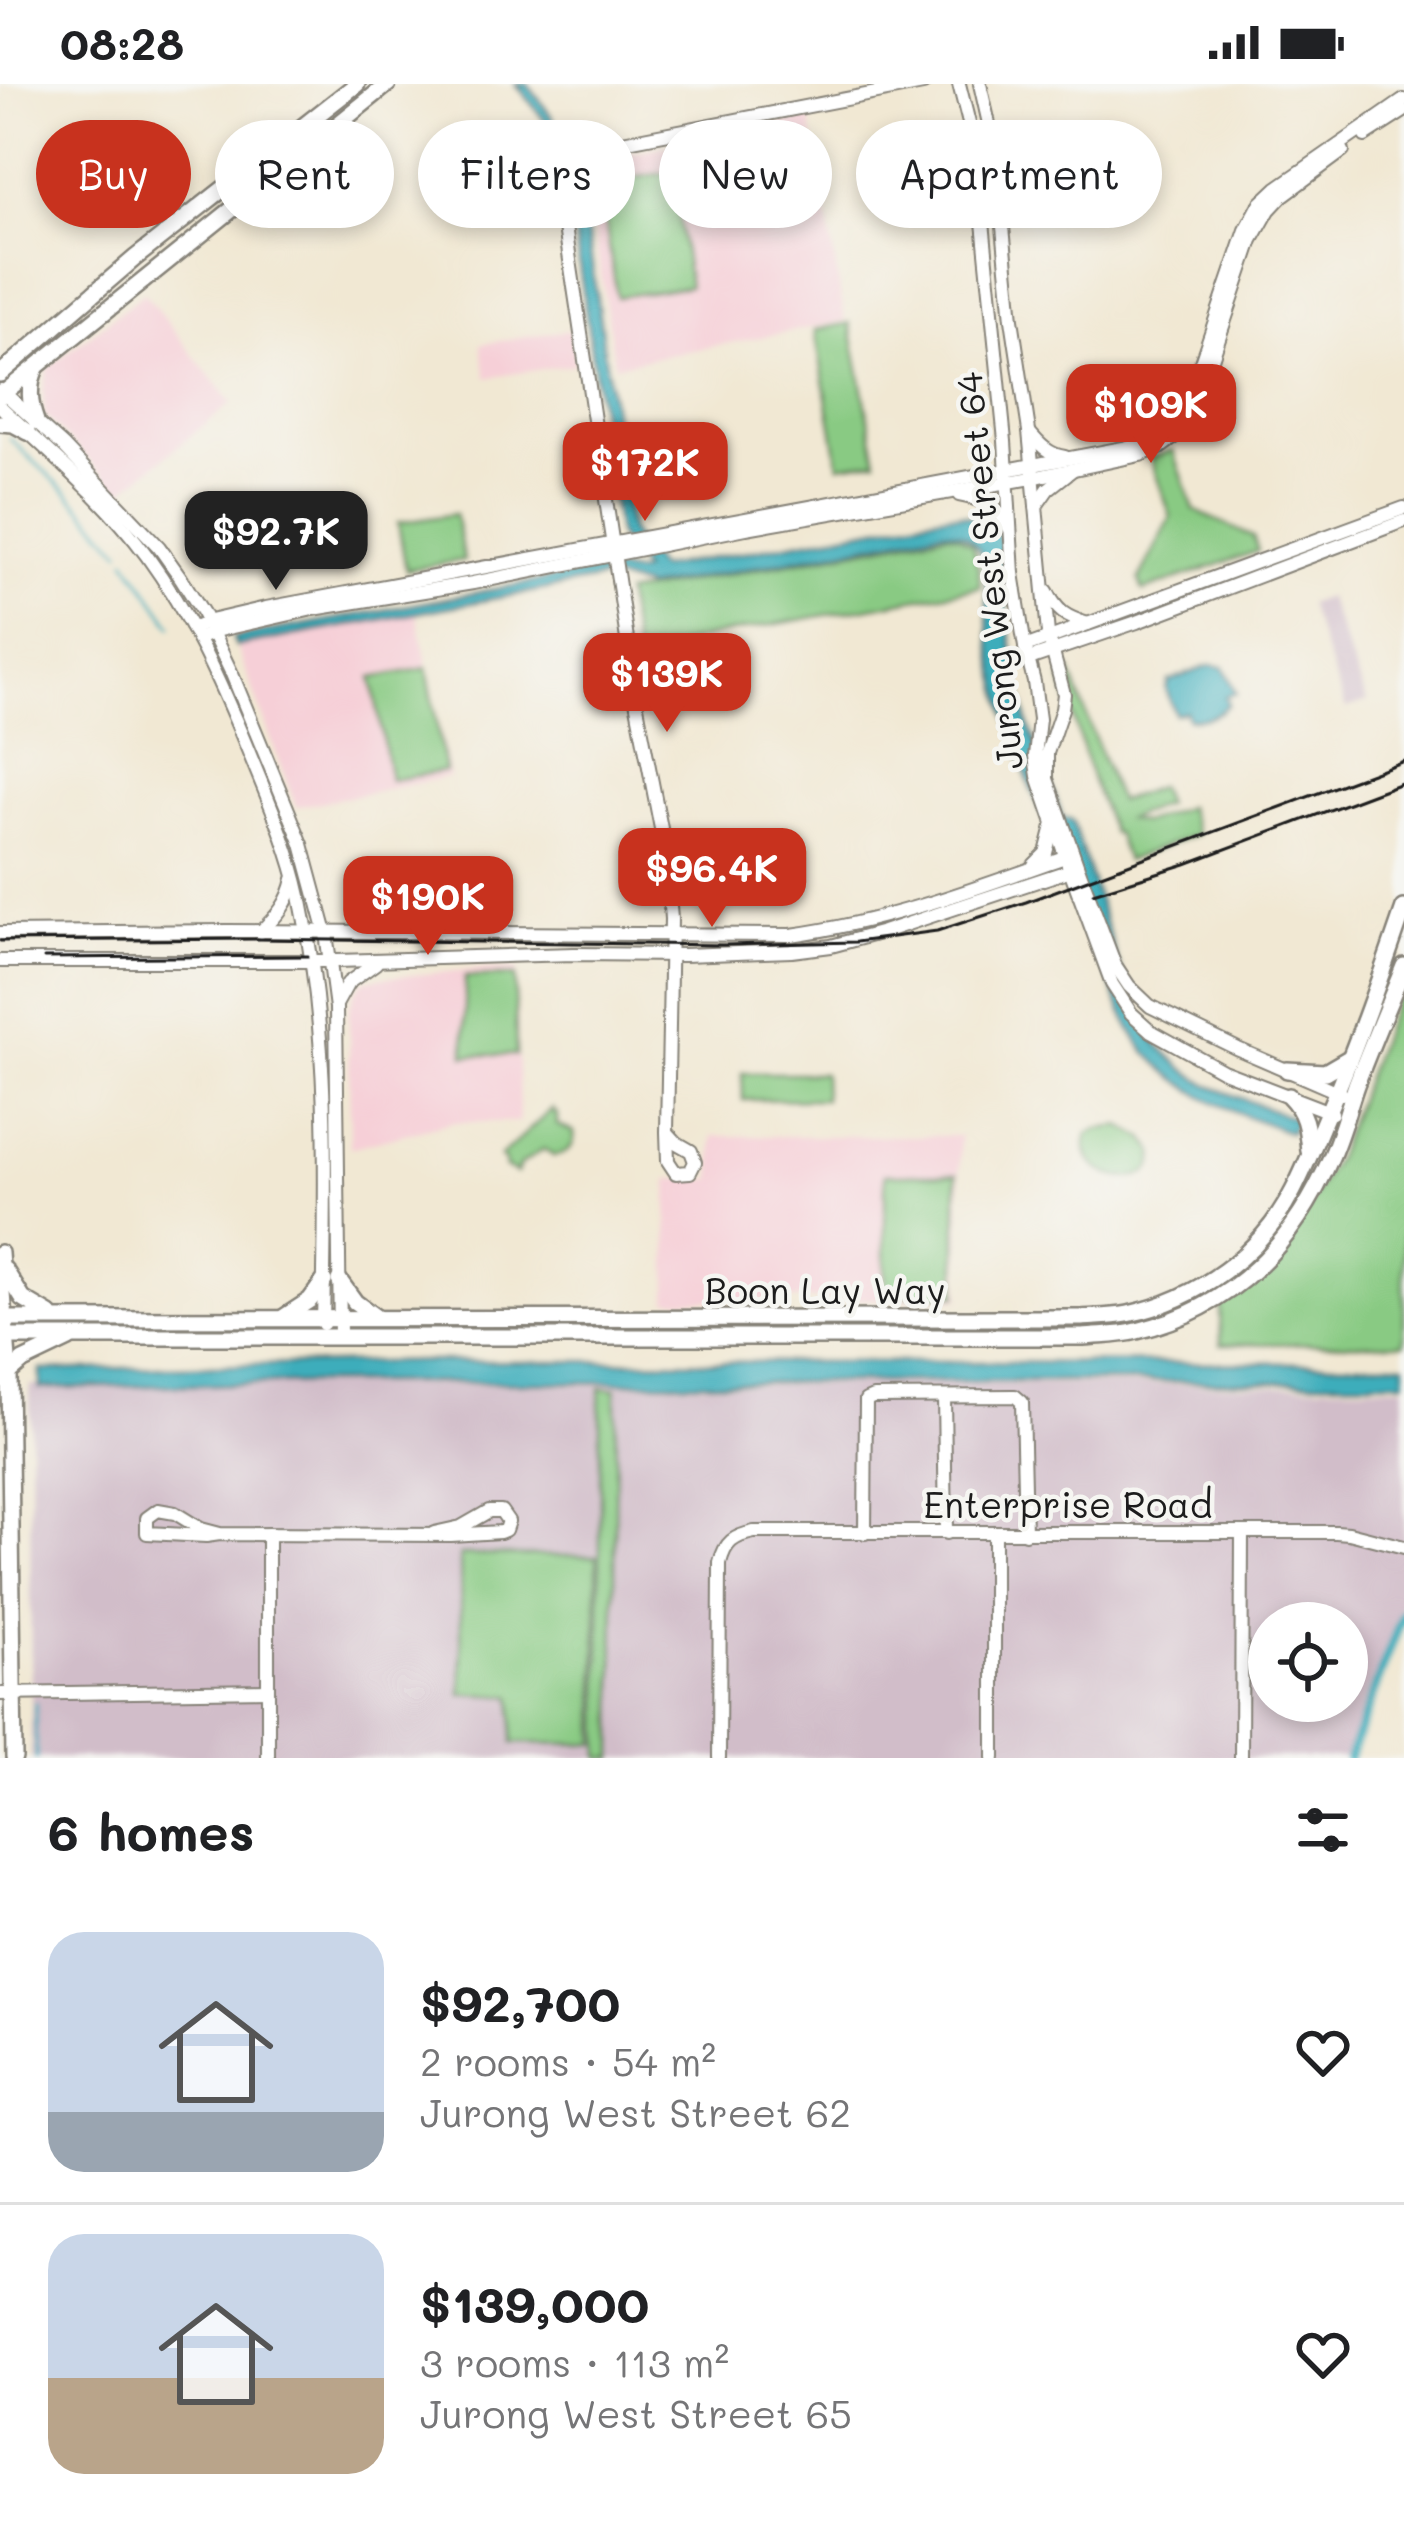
<!DOCTYPE html>
<html lang="en">
<head>
<meta charset="utf-8">
<style>
	body { margin:0; font-family:Mali,sans-serif; background:#f6f6f6; color:#202124; height:100vh; display:flex; flex-direction:column; font-size:45px; white-space:nowrap }
	* { box-sizing:border-box; margin:0 }
	p { font-size:39px; color:#757577 }
	.icon { flex:none; width:66px; height:66px; fill:none; stroke:currentColor; stroke-width:2; stroke-linecap:round; stroke-linejoin:round }
	.map { position:relative; height:1674px; overflow:hidden }
	.details { display:flex; flex-direction:column; background:#fff; flex:1 }
	.details>* { flex:none }
	.banner { position:absolute; left:36px; top:36px; width:1332px; height:108px; display:flex; gap:24px }
	.fabs { position:absolute; left:1248px; top:1518px; display:grid; gap:24px }
	.fabs a { display:grid; place-items:center; width:120px; height:120px; border-radius:50%; background:#fff; box-shadow:0 6px 18px #0003; font-size:60px }
	.price { position:absolute; translate:-50% -102px; padding:0 27px; border-radius:24px; background:#c8321e; color:#fff; font-size:39px; line-height:78px; filter:drop-shadow(0 3px 6px #0008) }
	.price::after { content:''; position:absolute; left:50%; top:72px; width:36px; height:27px; margin-left:-18px; background:inherit; clip-path:polygon(0 0,100% 0,50% 100%) }
	.price.active { background:#222; color:#fff }
	ul { padding:0; list-style:none }
	li { display:flex; align-items:center; gap:36px; height:300px; padding:0 48px }
	li+li { border-top:3px solid #e0e0e0 }
	li span { display:grid; place-items:center; flex:none; width:336px; height:240px; border-radius:36px; color:#555 }
	li>.icon { margin-inline-start:auto }
	span .icon { width:144px; height:144px; fill:#fffc; stroke-width:1 }
	li b { font-size:51px }
	h2 { display:flex; justify-content:space-between; align-items:center; height:144px; padding:0 48px; font-size:51px }
	.pill { padding:0 42px; border-radius:54px; background:#fff; box-shadow:0 6px 18px #0003; font-size:42px; line-height:108px }
	.pill.active { background:#c8321e; color:#fff }
	.status { display:flex; justify-content:space-between; align-items:center; height:84px; padding:0 60px; background:#fff; direction:ltr }
	.status svg { height:33px; fill:currentColor }
	.map>svg:first-child { display:block }
	.built { fill:#f6cfd7 }
	.industrial { fill:#d1bdc9; fill-rule:evenodd }
	.green { fill:#89ca83; stroke:#527350; stroke-width:3 }
	.water { fill:#3eadbb; stroke:#2d646c; stroke-width:3 }
	.lines { fill:none; stroke-linecap:round; stroke-linejoin:round }
	.stream { stroke:#3eadbb; stroke-width:3 }
	.canal { stroke:#3eadbb; stroke-width:9 }
	.minor-casing { stroke:#868278; stroke-width:16 }
	.major-casing { stroke:#868278; stroke-width:20 }
	.minor { stroke:#fff; stroke-width:12 }
	.major { stroke:#fff; stroke-width:15 }
	.rail { stroke:#1c1c1c; stroke-width:3 }
	.labels { text-anchor:middle; dominant-baseline:central; stroke-width:9; stroke-linejoin:round; paint-order:stroke }
	.street-label { font-size:36px; fill:#1c1c1c; stroke:#f6f6f2 }
</style>
</head>
<body>
<div class="status"><b>08:28</b><svg viewBox="0 0 49 12"><path d="M0 12V9h3v3zM5 12V6h3v6zM10 12V3h3v9zM15 12V0h3v12zM26 1h20v11H26zM47 4h2v5h-2z"/></svg></div>
<div class="map">
<svg width="1404" height="1674" viewBox="0 0 1404 1674">
	<rect width="100%" height="100%" fill="#f6f6f2"/>
	<filter id="ink" filterUnits="userSpaceOnUse"><feTurbulence type="fractalNoise" baseFrequency=".00833" numOctaves="2"/><feDisplacementMap in="SourceGraphic" scale="24" xChannelSelector="R" yChannelSelector="G"/><feConvolveMatrix kernelMatrix="1 2 1 2 8 2 1 2 1" color-interpolation-filters="sRGB"/></filter>
	<filter id="wash" filterUnits="userSpaceOnUse"><feTurbulence type="fractalNoise" baseFrequency=".004" numOctaves="4" result="noise"/><feDisplacementMap in="SourceGraphic" scale="48" xChannelSelector="R" yChannelSelector="G"/><feGaussianBlur stdDeviation="2.7" result="paint"/><feColorMatrix in="noise" values="0 0 0 0 0 0 0 0 0 0 0 0 0 0 0 0 0 1.4 0 .05"/><feComposite in="paint" operator="in"/></filter>
	<g filter="url(#wash)">
		<rect width="100%" height="100%" fill="#f1e8d3"/>
		<g class="built">
			<path d="M 810,34 L 845,237 L 615,281 L 586,95 L 593,86 L 608,75 L 625,70 Z"/>
			<path d="M 144,209 L 232,319 L 121,408 L 45,332 L 43,307 L 48,284 Z"/>
			<path d="M 569,246 L 575,280 L 487,294 L 481,260 Z"/>
			<path d="M 417,529 L 449,693 L 296,723 L 237,563 Z"/>
			<path d="M 483,885 L 517,886 L 519,1038 L 452,1038 L 350,1064 L 349,925 L 356,906 L 364,897 L 378,894 Z"/>
			<path d="M 713,1052 L 960,1052 L 960,1215 L 668,1216 L 668,1095 L 713,1095 Z"/>
		</g>
		<g class="industrial">
			<path d="M 1327,513 L 1367,618 L 1346,625 L 1307,520 Z"/>
			<path d="M 1189,1300 L 1404,1302 L 1404,1516 L 1349,1674 L 31,1674 L 30,1301 ZM 1269,1539 L 1347,1539 L 1347,1617 L 1269,1617 Z"/>
		</g>
		<g class="green">
			<path d="M 672,88 L 689,202 L 617,213 L 599,99 Z"/>
			<path d="M 850,239 L 877,376 L 839,381 L 815,246 Z"/>
			<path d="M 1173,366 L 1194,426 L 1253,453 L 1258,467 L 1143,507 L 1139,496 L 1171,433 L 1150,374 Z"/>
			<path d="M 455,430 L 464,476 L 406,486 L 398,439 Z"/>
			<path d="M 948,449 L 957,451 L 972,460 L 979,486 L 980,503 L 722,550 L 635,570 L 625,510 Z"/>
			<path d="M 427,584 L 445,687 L 390,696 L 372,594 Z"/>
			<path d="M 1070,587 L 1118,717 L 1158,703 L 1165,720 L 1127,735 L 1142,739 L 1187,723 L 1197,750 L 1126,777 L 1116,749 L 1112,749 L 1091,694 L 1062,595 Z"/>
			<path d="M 1404,891 L 1404,1259 L 1221,1260 L 1220,1218 L 1249,1200 L 1286,1162 L 1336,1073 Z"/>
			<path d="M 515,892 L 516,971 L 465,971 L 465,893 Z"/>
			<path d="M 742,989 L 823,989 L 824,1015 L 743,1016 Z"/>
			<path d="M 552,1025 L 553,1029 L 557,1029 L 557,1041 L 574,1048 C 576,1062 567,1071 553,1072 L 544,1065 L 520,1081 L 516,1089 L 505,1083 L 505,1077 L 500,1073 Z"/>
			<path d="M 1121,1042 L 1144,1054 L 1155,1069 C 1154,1076 1154,1083 1148,1088 C 1129,1103 1074,1088 1088,1050 L 1098,1045 Z"/>
			<rect x="885" y="1090" width="72" height="121"/>
			<path d="M 600,1304 L 616,1305 L 614,1674 L 600,1674 Z"/>
			<path d="M 460,1471 L 597,1472 L 596,1660 L 513,1659 L 513,1612 L 462,1610 Z"/>
		</g>
		<g class="water">
			<path d="M 516,0 L 528,0 L 552,33 L 568,62 L 585,131 L 630,448 L 658,484 L 948,430 L 966,431 L 984,438 L 997,449 L 1002,461 L 1002,491 L 1014,575 L 1028,639 L 1063,734 L 1072,736 L 1132,921 L 1145,943 L 1158,960 L 1183,984 L 1212,1003 L 1296,1035 L 1290,1049 C 1235,1028 1191,1015 1149,971 C 1119,939 1101,871 1084,831 C 1055,758 1018,686 1001,609 C 996,589 991,567 989,547 C 986,524 989,484 979,466 C 971,451 956,446 940,447 L 647,504 L 607,494 L 236,562 L 233,554 L 604,485 L 637,489 L 642,487 L 617,450 L 564,75 L 545,37 Z"/>
			<path d="M 1211,581 L 1224,583 L 1236,609 L 1225,612 L 1228,620 C 1218,632 1203,637 1187,634 L 1186,627 L 1175,630 L 1166,605 L 1168,597 Z"/>
			<path d="M 429,1277 L 1404,1279 L 1404,1297 L 309,1299 L 40,1304 L 40,1286 Z"/>
		</g>
		<g class="lines">
			<g class="stream">
				<path d="M 10,355 L 68,409 L 121,467"/>
				<path d="M 126,475 L 172,542"/>
				<path d="M 35,1619 L 36,1674"/>
			</g>
			<path class="canal" d="M 1349,1674 L 1404,1528"/>
		</g>
	</g>
	<g filter="url(#ink)">
		<g class="lines">
			<defs>
				<g id="minor">
					<path d="M 959,0 L 972,51 L 980,108 L 1005,357 L 1013,489 L 1025,563 L 1034,598 L 1039,635 L 1035,672 L 1038,692 L 1070,786 L 1112,900 L 1131,929 L 1151,947 L 1223,987 L 1332,1029"/>
					<path d="M 980,0 L 996,71 L 1012,235 L 1029,347 L 1048,550 L 1064,610 L 1062,625 L 1047,669 L 1047,695 L 1078,783 L 1115,881 L 1129,902 L 1150,922 L 1238,965 L 1342,1010"/>
					<path d="M 1365,52 L 1404,27"/>
					<path d="M 1,306 L 63,362 L 159,463 L 181,494 L 203,529 L 232,590 L 302,760 L 326,849 L 336,924 L 340,1253"/>
					<path d="M 0,322 C 50,369 106,416 147,472 C 190,531 220,598 248,666 C 267,713 289,761 300,812 C 330,952 326,1097 323,1240"/>
					<path d="M 1029,348 C 1039,360 1049,371 1065,373"/>
					<path d="M 959,411 C 982,415 998,422 1009,444"/>
					<path d="M 1036,422 L 1048,405 L 1072,386"/>
					<path d="M 1047,507 C 1057,528 1066,533 1088,540"/>
					<path d="M 192,545 L 210,537 L 266,524 C 557,472 848,415 1139,361 C 1161,352 1175,341 1187,319 L 1246,146 L 1260,120 L 1277,104 L 1404,16"/>
					<path d="M 198,555 L 219,546 L 313,525 L 473,499 L 746,444 L 1032,394 L 1140,371 L 1160,364 L 1179,350 L 1195,325 L 1252,156 L 1269,126 L 1282,112 L 1343,67"/>
					<path d="M 1025,563 L 1404,424"/>
					<path d="M 1029,575 L 1137,538 L 1404,437"/>
					<path d="M 1034,781 L 1046,769 L 1053,742"/>
					<path d="M 260,848 C 277,832 289,819 294,795"/>
					<path d="M 0,849 L 228,847 L 791,851 C 888,838 980,803 1073,770"/>
					<path d="M 0,877 L 337,877 L 574,870 L 684,871 L 792,867 L 831,862 L 883,848 L 1077,784"/>
					<path d="M 337,919 L 348,899 L 376,879"/>
					<path d="M 667,1048 L 677,1059 L 691,1067 L 695,1078 L 690,1088 L 676,1089 L 668,1077 L 667,1048 L 671,835 L 666,770 L 637,622 L 565,143 C 564,102 580,77 617,59 L 923,0"/>
					<path d="M 944,1313 L 946,1449"/>
					<path d="M 865,1449 L 866,1316 L 873,1313 L 1015,1312 L 1022,1318 L 1025,1449"/>
					<path d="M 220,1450 L 201,1445 L 175,1429 L 158,1426 L 147,1434 L 147,1449 L 206,1452 L 220,1450 L 451,1451 L 500,1448 L 505,1446 L 508,1437 L 501,1427 L 489,1427 L 461,1443 L 434,1449"/>
					<path d="M 0,1610 L 267,1606"/>
					<path d="M 268,1674 L 268,1450"/>
					<path d="M 719,1674 L 720,1479 C 725,1458 734,1452 754,1448 L 1336,1448 L 1349,1449 L 1404,1463"/>
					<path d="M 994,1674 L 994,1449"/>
					<path d="M 1241,1674 L 1242,1449"/>
				</g>
				<g id="major">
					<path d="M 0,290 L 135,174 L 357,0"/>
					<path d="M 0,312 L 388,0"/>
					<path d="M 36,337 C 29,318 28,302 36,284"/>
					<path d="M 0,339 L 13,340 L 28,348"/>
					<path d="M 1287,986 L 1325,988 L 1349,974"/>
					<path d="M 1289,1012 C 1306,1029 1307,1044 1309,1067"/>
					<path d="M 0,1169 L 9,1289 L 14,1674"/>
					<path d="M 5,1186 L 23,1215 L 50,1231"/>
					<path d="M 339,1196 L 355,1218 L 377,1234"/>
					<path d="M 284,1233 L 310,1216 L 324,1197"/>
					<path d="M 0,1235 L 1082,1234 C 1097,1233 1113,1233 1128,1230 C 1197,1216 1261,1170 1293,1107 C 1307,1080 1318,1051 1330,1023 C 1358,958 1381,891 1404,824"/>
					<path d="M 0,1253 L 1083,1253 C 1101,1251 1120,1252 1137,1247 C 1234,1224 1294,1160 1332,1071 C 1342,1048 1348,1024 1356,1001 C 1371,961 1388,922 1404,882"/>
					<path d="M 9,1289 L 23,1277 L 69,1255"/>
				</g>
			</defs>
			<use href="#minor" class="minor-casing"/>
			<use href="#major" class="major-casing"/>
			<use href="#minor" class="minor"/>
			<use href="#major" class="major"/>
			<g class="rail">
				<path d="M 1093,809 L 1186,780 L 1404,698"/>
				<path d="M 0,857 L 257,855 L 725,861 L 856,858 L 937,847 L 1026,818 L 1404,677"/>
				<path d="M 44,874 L 308,872"/>
			</g>
		</g>
	</g>
	<g class="labels">
		<g class="street-label">
			<text transform="translate(988 487) rotate(-96)">Jurong West Street 64</text>
			<text x="825" y="1205">Boon Lay Way</text>
			<text x="1068" y="1419">Enterprise Road</text>
		</g>
	</g>
</svg>
<div class="fabs">
<a><svg class="icon" aria-label="locate" viewBox="0 0 24 24"><circle cx="12" cy="12" r="6"/><path d="M12 2v4M12 18v4M2 12h4M18 12h4"/></svg></a>
</div>
<b class="price" style="left:1151px;top:382px">$109K</b>
<b class="price" style="left:645px;top:440px">$172K</b>
<b class="price active" style="left:276px;top:509px">$92.7K</b>
<b class="price" style="left:667px;top:651px">$139K</b>
<b class="price" style="left:712px;top:846px">$96.4K</b>
<b class="price" style="left:428px;top:874px">$190K</b>
<div class="banner">
<a class="pill active">Buy</a>
<a class="pill">Rent</a>
<a class="pill">Filters</a>
<a class="pill">New</a>
<a class="pill">Apartment</a>
</div>
</div>
<section class="details">
<h2>6 homes<svg class="icon" aria-label="filters" viewBox="0 0 24 24"><path d="M4 7h16M4 17h16"/><circle cx="9" cy="7" r="2"/><circle cx="15" cy="17" r="2"/></svg></h2>
<ul>
<li><span style="background:linear-gradient(#c9d6e8 75%,#9aa5b1 0)"><svg class="icon" aria-label="home" viewBox="0 0 24 24"><path d="M3 11l9-7 9 7M6 9v11h12V9"/></svg></span><div><b>$92,700</b><p>2 rooms · 54 m²</p><p>Jurong West Street 62</p></div><svg class="icon" aria-label="heart" viewBox="0 0 24 24"><path d="M12 20l-8-8c-3-5 5-10 8-4 3-6 11-1 8 4z"/></svg></li>
<li><span style="background:linear-gradient(#c9d6e8 60%,#b9a48a 0)"><svg class="icon" aria-label="home" viewBox="0 0 24 24"><path d="M3 11l9-7 9 7M6 9v11h12V9"/></svg></span><div><b>$139,000</b><p>3 rooms · 113 m²</p><p>Jurong West Street 65</p></div><svg class="icon" aria-label="heart" viewBox="0 0 24 24"><path d="M12 20l-8-8c-3-5 5-10 8-4 3-6 11-1 8 4z"/></svg></li>
</ul>
</section>
</body>
</html>
